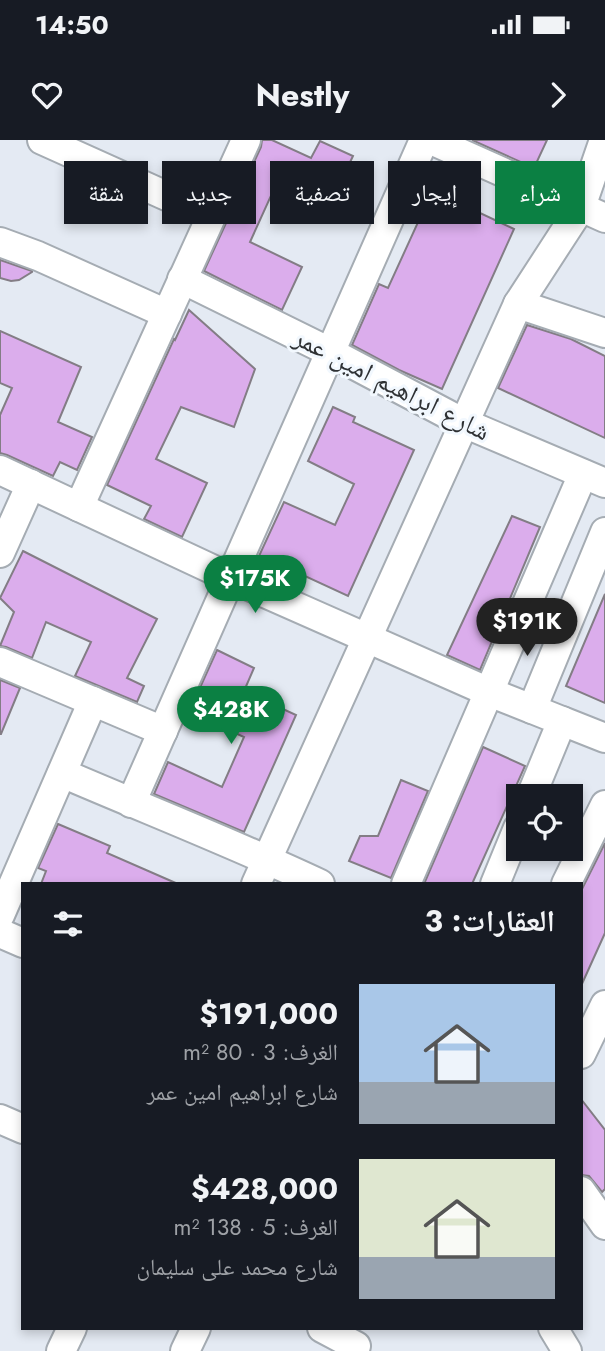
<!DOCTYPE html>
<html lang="ar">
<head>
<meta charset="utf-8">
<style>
	body { margin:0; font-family:Jost,"Noto Naskh Arabic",sans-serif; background:#242831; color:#f1f3f6; direction:rtl; height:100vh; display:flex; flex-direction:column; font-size:26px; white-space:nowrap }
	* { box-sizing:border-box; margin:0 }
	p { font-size:23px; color:#9ea1a6 }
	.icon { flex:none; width:38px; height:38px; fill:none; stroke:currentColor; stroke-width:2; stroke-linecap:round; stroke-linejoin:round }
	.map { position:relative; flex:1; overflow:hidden; direction:ltr }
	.side { position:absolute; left:21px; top:742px; width:562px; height:448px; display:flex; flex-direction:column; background:#171b24; border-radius:0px; box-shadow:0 4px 10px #0003; direction:rtl }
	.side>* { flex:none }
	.top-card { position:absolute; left:21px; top:21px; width:564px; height:63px; direction:rtl; display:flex; gap:14px }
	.fabs { position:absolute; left:506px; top:644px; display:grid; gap:14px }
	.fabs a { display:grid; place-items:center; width:77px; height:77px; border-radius:0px; background:#171b24; box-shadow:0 4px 10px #0003; font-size:35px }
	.price { position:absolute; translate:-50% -60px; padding:0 16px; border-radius:24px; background:#0b8043; color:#fff; font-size:23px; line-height:46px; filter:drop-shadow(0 2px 4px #0008) }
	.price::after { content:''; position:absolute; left:50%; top:42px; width:21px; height:16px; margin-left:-10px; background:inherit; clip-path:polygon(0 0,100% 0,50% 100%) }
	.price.on { background:#222; color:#fff }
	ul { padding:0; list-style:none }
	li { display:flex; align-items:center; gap:21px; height:175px; padding:0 28px }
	li span { display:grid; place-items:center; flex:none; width:196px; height:140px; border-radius:0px; color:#555 }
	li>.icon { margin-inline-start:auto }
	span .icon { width:84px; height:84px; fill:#fffc; stroke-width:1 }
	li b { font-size:30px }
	h2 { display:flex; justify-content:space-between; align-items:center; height:84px; padding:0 28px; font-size:30px }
	.tag { padding:0 24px; border-radius:0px; background:#171b24; box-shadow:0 4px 10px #0003; font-size:24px; line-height:63px }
	.tag.on { background:#0b8043; color:#fff }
	.status { display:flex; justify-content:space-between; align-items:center; height:49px; padding:0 35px; background:#171b24; direction:ltr }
	.status svg { height:19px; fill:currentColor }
	header { display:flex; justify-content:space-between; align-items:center; height:91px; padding:0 28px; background:#171b24; font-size:32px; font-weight:700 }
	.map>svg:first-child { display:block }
	.building { fill:#dbadec; stroke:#837d85; stroke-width:2 }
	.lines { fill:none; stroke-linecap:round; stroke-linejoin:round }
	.street-casing { stroke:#a5acb3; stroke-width:32 }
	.street { stroke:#fff; stroke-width:28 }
	.labels { text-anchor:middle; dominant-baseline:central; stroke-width:6; stroke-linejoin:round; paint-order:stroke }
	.street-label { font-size:26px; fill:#2e3134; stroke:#f2f8fe }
</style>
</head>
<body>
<div class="status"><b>14:50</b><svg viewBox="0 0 49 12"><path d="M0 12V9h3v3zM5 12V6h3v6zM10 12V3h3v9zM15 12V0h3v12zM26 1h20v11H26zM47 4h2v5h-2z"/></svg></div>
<header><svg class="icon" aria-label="forward" viewBox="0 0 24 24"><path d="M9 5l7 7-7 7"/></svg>Nestly<svg class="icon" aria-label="heart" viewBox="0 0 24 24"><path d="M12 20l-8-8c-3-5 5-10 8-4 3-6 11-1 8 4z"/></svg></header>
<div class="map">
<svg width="605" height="1211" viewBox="0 0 605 1211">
	<rect width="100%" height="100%" fill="#e4eaf3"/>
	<g class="building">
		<path d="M 262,0 L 272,0 L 311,18 L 320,1 L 353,16 L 326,73 L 274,49 L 250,102 L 302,127 L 282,170 L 204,131 L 261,7 Z"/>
		<path d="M 472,0 L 547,0 L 534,28 Z"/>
		<path d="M 435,45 L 466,59 L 463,65 L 514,89 L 442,249 L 399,230 L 352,205 L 379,144 L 388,148 Z"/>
		<path d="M 0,120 L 32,131 L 32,132 L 19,140 L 11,141 L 0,138 Z"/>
		<path d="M 189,170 L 255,229 L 234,287 L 181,267 L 156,319 L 207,343 L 182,397 L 144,379 L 151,366 L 107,345 L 174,199 L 175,200 Z"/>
		<path d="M 527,185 L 571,199 L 605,216 L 605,298 L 498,248 Z"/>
		<path d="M 0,191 L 81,227 L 58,282 L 92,297 L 77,330 L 60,322 L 53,336 L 7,315 L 0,313 L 0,275 L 12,248 L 0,243 Z"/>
		<path d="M 333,267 L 355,277 L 353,282 L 414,310 L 348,456 L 290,429 L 284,443 L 253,429 L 284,362 L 335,385 L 354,344 L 308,321 Z"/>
		<path d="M 512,376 L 540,387 L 480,530 L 447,515 Z"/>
		<path d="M 23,411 L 157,479 L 127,538 L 144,546 L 137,562 L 75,536 L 91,502 L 46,482 L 32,518 L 6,507 L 0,506 L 14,472 L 0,458 Z"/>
		<path d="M 605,454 L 605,563 L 566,546 Z"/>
		<path d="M 217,510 L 254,528 L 244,551 L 296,575 L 244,692 L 154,654 L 168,622 L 222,647 L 244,597 L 189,572 Z"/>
		<path d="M 0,540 L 20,548 L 1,594 L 0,594 Z"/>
		<path d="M 483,607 L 525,626 L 472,744 L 424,744 Z"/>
		<path d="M 401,640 L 428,651 L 391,738 L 349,721 L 360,696 L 378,696 Z"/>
		<path d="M 58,684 L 110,706 L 107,713 L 178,744 L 41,744 L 46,731 L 38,728 Z"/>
		<path d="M 605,703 L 605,793 L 581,846 L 581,751 Z"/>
		<path d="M 581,959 L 605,990 L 605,1049 L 602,1052 L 589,1036 L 581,1035 Z"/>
	</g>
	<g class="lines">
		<defs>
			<g id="street">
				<path d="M 42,0 L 211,76"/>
				<path d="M 431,0 L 605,78"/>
				<path d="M 0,102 L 38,116 L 167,174"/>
				<path d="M 182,139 L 330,212 L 464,283 L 605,343"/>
				<path d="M 518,164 L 605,193"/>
				<path d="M 0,330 L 231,438 L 489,552 L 532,569"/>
				<path d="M 79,367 L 246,0"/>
				<path d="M 0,413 L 31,344"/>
				<path d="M 0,522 L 163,591"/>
				<path d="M 562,581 L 605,598"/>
				<path d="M 62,633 C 148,670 235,704 320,744"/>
				<path d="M 531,656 L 562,581 L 532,569 L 605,392"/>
				<path d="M 131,663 L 424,0"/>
				<path d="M 256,744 L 518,164 L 581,67 L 604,0"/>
				<path d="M 406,744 L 583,334"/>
				<path d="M 495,744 L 518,688"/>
				<path d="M 566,744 L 605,665"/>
				<path d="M 0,775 L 93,561"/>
				<path d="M 0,793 L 23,803"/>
				<path d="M 581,914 L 605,865"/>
				<path d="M 0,979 L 23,989"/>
				<path d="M 581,1051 L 605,1085"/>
				<path d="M 322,1188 L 356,1206"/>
				<path d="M 553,1188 L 567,1211"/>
				<path d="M 61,1211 L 72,1188"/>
				<path d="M 185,1211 L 196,1188"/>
			</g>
		</defs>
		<use href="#street" class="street-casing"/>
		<use href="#street" class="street"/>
	</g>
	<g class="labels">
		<g class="street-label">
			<text transform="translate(392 244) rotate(27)">شارع ابراهيم امين عمر</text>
		</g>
	</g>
</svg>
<div class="fabs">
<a><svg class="icon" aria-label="locate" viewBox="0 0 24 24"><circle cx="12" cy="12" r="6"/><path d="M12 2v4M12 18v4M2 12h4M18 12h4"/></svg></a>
</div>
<b class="price" style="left:255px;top:475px">$175K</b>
<b class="price on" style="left:527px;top:518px">$191K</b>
<b class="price" style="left:231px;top:606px">$428K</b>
<div class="top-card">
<a class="tag on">شراء</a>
<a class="tag">إيجار</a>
<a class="tag">تصفية</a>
<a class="tag">جديد</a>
<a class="tag">شقة</a>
</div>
<section class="side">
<h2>العقارات: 3<svg class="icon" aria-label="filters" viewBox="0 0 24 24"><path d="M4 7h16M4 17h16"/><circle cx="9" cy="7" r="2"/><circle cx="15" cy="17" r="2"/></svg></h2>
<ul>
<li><span style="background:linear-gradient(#a9c7e8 70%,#9aa5b1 0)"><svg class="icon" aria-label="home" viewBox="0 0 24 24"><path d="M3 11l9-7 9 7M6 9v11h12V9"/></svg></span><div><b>$191,000</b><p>الغرف: 3 · 80 m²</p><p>شارع ابراهيم امين عمر</p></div></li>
<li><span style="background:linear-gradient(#dfe7d0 70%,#9aa5b1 0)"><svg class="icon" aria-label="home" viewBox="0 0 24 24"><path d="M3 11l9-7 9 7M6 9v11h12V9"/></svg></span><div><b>$428,000</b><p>الغرف: 5 · 138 m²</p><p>شارع محمد على سليمان</p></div></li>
</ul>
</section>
</div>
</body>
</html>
